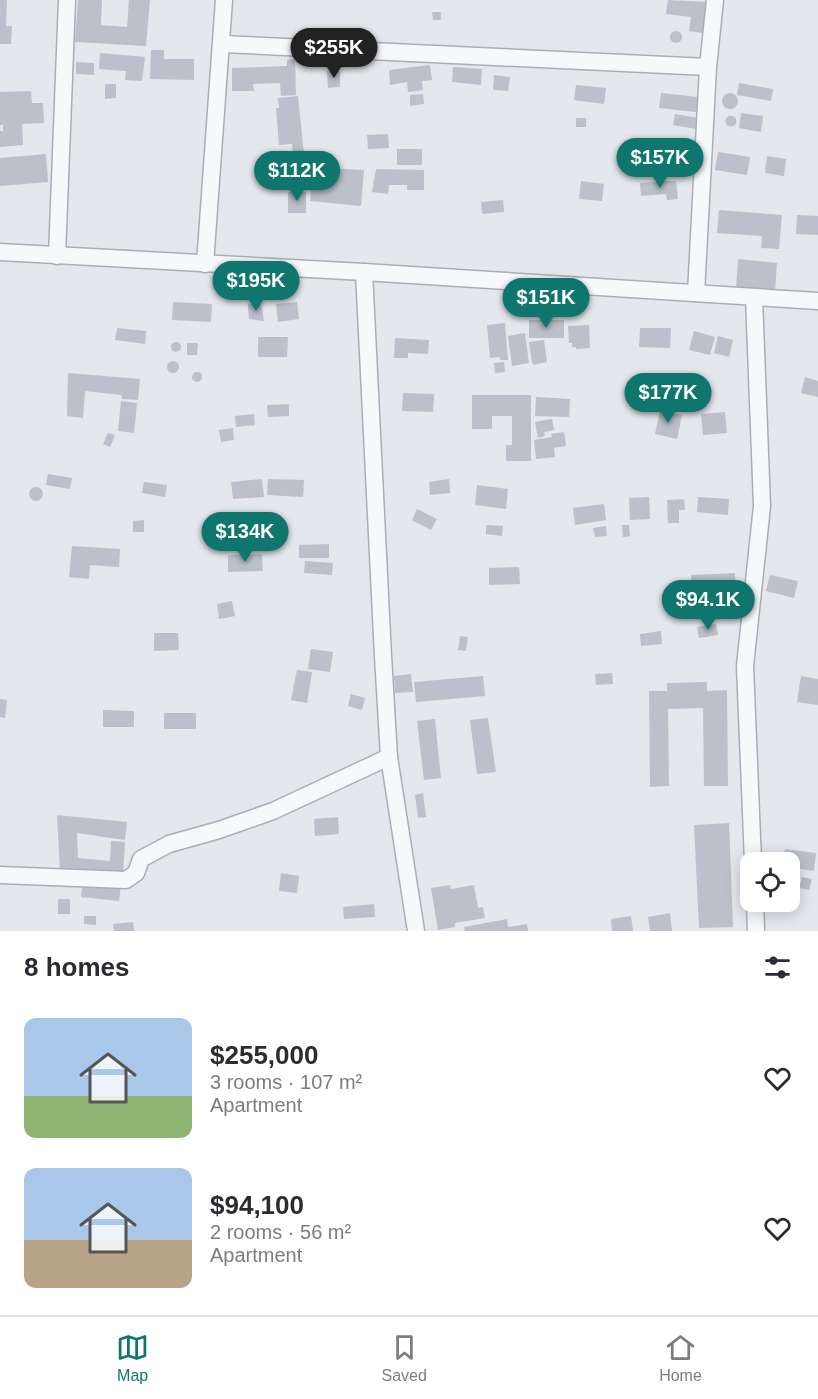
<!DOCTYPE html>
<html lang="en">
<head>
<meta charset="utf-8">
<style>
	body { margin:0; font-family:Helvetica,sans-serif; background:#f2f2f3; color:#2b2b33; height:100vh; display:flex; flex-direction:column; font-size:22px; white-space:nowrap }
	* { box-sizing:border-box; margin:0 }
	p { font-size:20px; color:#7c7c81 }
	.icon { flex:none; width:33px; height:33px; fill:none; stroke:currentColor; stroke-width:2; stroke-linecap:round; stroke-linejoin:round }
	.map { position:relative; height:931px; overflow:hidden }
	.sheet { display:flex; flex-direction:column; background:#fff; flex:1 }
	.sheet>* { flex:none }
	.controls { position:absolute; left:740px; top:852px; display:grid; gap:12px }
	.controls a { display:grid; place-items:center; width:60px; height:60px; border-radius:12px; background:#fff; box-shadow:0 3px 15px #0003; font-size:30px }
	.price { position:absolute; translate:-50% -51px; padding:0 14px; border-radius:21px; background:#0f766e; color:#fff; font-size:20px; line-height:39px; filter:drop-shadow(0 2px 3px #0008) }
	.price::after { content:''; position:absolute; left:50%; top:36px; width:18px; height:14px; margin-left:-9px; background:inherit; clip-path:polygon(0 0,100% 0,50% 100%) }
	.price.active { background:#222; color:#fff }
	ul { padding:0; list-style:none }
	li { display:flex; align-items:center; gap:18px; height:150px; padding:0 24px }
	li span { display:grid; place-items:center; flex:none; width:168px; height:120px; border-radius:12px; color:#555 }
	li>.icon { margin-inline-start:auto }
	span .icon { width:72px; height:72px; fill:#fffc; stroke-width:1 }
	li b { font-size:26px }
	h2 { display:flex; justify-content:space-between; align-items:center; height:72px; padding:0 24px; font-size:26px }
	.tab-bar { display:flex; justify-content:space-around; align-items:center; height:84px; border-top:2px solid #e1e1e2; background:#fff; font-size:16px; color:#7c7c81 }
	.tab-bar a { display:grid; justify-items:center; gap:3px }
	.tab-bar .active { color:#0f766e }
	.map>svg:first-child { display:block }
	.building { fill:#bbc0ca }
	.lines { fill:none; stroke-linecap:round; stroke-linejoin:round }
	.minor-casing { stroke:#a9aeb7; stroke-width:19 }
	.minor { stroke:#f7f8fa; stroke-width:16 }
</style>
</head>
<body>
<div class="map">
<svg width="818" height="931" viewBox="0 0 818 931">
	<rect width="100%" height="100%" fill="#e4e7ec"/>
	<g class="building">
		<path d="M 0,0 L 7,0 L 6,26 L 12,26 L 11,44 L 0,44 Z"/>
		<path d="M 78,0 L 102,0 L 101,25 L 127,27 L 129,0 L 150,0 L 146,46 L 75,42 Z"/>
		<path d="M 668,0 L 708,2 L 703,33 L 689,31 L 691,17 L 666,14 Z"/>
		<path d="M 432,12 L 441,12 L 441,20 L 433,20 Z"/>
		<circle cx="676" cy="37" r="6"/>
		<path d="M 151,50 L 164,50 L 164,59 L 194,59 L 194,80 L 150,79 Z"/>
		<path d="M 100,53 L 145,57 L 142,81 L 125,80 L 126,71 L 99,69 Z"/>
		<path d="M 295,59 L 296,95 L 281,96 L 280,83 L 253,84 L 254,91 L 232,91 L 232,68 L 287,66 L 287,60 Z"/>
		<path d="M 76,62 L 94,63 L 94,75 L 76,74 Z"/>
		<path d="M 430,65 L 432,80 L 422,81 L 423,90 L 408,92 L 407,82 L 390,85 L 389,70 Z"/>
		<path d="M 453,67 L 482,69 L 481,85 L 452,82 Z"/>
		<path d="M 327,71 L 340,71 L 340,87 L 328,88 Z"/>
		<path d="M 494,75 L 510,77 L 508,91 L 493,90 Z"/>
		<path d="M 739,83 L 773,89 L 771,101 L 737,95 Z"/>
		<path d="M 105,84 L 116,84 L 116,98 L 105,99 Z"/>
		<path d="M 576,85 L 606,88 L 604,104 L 574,100 Z"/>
		<path d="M 31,91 L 32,103 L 43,103 L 44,123 L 22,124 L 23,145 L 0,147 L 0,131 L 3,131 L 3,125 L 0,125 L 0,92 Z"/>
		<path d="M 661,93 L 698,97 L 696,112 L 659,108 Z"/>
		<circle cx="730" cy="101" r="8"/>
		<path d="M 423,94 L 424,104 L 410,106 L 410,95 Z"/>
		<path d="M 298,96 L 304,154 L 293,155 L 292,144 L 279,145 L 276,108 L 279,108 L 278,98 Z"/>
		<path d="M 741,113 L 763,116 L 761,132 L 739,128 Z"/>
		<path d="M 675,114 L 699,118 L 696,129 L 673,125 Z"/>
		<circle cx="731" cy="121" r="5.5"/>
		<rect x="576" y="118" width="10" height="9"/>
		<path d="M 388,134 L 389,148 L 368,149 L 367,135 Z"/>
		<rect x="397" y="149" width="25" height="16"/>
		<path d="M 718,152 L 750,157 L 747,175 L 715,170 Z"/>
		<path d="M 46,154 L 48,182 L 0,186 L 0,158 Z"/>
		<path d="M 767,156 L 786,159 L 784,176 L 765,173 Z"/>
		<path d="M 309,167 L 364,170 L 361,206 L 310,201 L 311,190 L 306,190 Z"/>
		<path d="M 376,169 L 424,170 L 424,190 L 407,190 L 407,185 L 389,185 L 388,194 L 372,192 Z"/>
		<path d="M 581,181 L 604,184 L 602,201 L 579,199 Z"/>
		<path d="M 665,181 L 676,181 L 678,199 L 667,200 L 666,194 L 641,196 L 640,183 Z"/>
		<rect x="288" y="192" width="18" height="21"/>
		<path d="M 503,200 L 504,212 L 482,214 L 481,202 Z"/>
		<path d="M 719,210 L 782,215 L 779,249 L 761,248 L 762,236 L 717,233 Z"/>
		<path d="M 797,215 L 818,216 L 818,235 L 796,234 Z"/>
		<path d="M 738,259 L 777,263 L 775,291 L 736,288 Z"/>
		<path d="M 173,302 L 212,304 L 211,322 L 172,320 Z"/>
		<path d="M 297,302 L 299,319 L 278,322 L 276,304 Z"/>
		<path d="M 248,304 L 261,304 L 264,321 L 249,319 Z"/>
		<rect x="529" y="320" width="35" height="18"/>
		<path d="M 505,323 L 508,360 L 500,360 L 500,357 L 490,358 L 487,325 Z"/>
		<path d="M 589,325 L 590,348 L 576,349 L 576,347 L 572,347 L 572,343 L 569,343 L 568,326 Z"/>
		<path d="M 117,328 L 146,331 L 145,344 L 115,340 Z"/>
		<path d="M 640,328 L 671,328 L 670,348 L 639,347 Z"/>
		<path d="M 694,331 L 715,337 L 710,355 L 689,350 Z"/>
		<path d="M 525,333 L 529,363 L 512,366 L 508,336 Z"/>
		<path d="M 718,336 L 733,340 L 729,357 L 714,353 Z"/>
		<path d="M 258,337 L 288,337 L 287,357 L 258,357 Z"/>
		<path d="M 395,338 L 429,340 L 428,354 L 408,353 L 408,358 L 394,358 Z"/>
		<path d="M 544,340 L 547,362 L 534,365 L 532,363 L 529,342 Z"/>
		<circle cx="176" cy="347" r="5"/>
		<path d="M 187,343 L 198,343 L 197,355 L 187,355 Z"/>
		<circle cx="173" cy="367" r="6"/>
		<path d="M 504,362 L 505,372 L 495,373 L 494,363 Z"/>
		<circle cx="197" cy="377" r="5"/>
		<path d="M 68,373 L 140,379 L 138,400 L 122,399 L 122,395 L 85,391 L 83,418 L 67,416 Z"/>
		<path d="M 805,377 L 818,381 L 818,397 L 801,393 Z"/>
		<path d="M 403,393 L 434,394 L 433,412 L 402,411 Z"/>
		<path d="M 472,395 L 531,395 L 531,461 L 506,461 L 506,445 L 512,445 L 512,416 L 492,416 L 492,429 L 472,429 Z"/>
		<path d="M 536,397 L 570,399 L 569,417 L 535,416 Z"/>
		<path d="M 121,401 L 137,403 L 134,433 L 118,431 Z"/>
		<path d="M 289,404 L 289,416 L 268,417 L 267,405 Z"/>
		<path d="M 660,410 L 682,415 L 677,439 L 655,434 Z"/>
		<path d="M 725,412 L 727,433 L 703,435 L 701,414 Z"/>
		<path d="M 254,414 L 255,425 L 236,427 L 235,416 Z"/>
		<path d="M 552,419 L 554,430 L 544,432 L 545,436 L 538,438 L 535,422 Z"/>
		<path d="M 233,428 L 234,440 L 221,442 L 219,430 Z"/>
		<path d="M 564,432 L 566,446 L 554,448 L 555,457 L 536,459 L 534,440 L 552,437 L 551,434 Z"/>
		<path d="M 108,433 L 115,435 L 110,447 L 103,444 Z"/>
		<path d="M 48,474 L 72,478 L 70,489 L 46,485 Z"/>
		<path d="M 262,479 L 264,497 L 233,499 L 231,482 Z"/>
		<path d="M 268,479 L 304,480 L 303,497 L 267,495 Z"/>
		<path d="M 449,479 L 450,493 L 430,495 L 429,482 Z"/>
		<path d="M 144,482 L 167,485 L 165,497 L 142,493 Z"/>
		<path d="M 477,485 L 508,489 L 506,509 L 475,505 Z"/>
		<circle cx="36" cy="494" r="7"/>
		<path d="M 649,497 L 650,519 L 630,520 L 629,498 Z"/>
		<path d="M 698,497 L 729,499 L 728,515 L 697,512 Z"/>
		<path d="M 684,499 L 685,510 L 679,510 L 679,523 L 668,523 L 667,500 Z"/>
		<path d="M 604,504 L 606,520 L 575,525 L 573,508 Z"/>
		<path d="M 417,509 L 437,519 L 431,530 L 412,520 Z"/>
		<path d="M 144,520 L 144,532 L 133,532 L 133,521 Z"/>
		<path d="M 486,525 L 503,526 L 502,536 L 486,534 Z"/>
		<path d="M 622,525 L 629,525 L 630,536 L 623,537 Z"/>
		<path d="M 606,526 L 607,536 L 595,537 L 593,528 Z"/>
		<path d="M 329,544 L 329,558 L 299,558 L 299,545 Z"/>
		<path d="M 72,546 L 120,549 L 119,567 L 90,565 L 89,579 L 69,577 Z"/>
		<path d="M 262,554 L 263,571 L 228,572 L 228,555 Z"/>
		<path d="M 305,561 L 333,563 L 332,575 L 304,573 Z"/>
		<path d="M 519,567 L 520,584 L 489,585 L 489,568 Z"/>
		<path d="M 735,573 L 736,592 L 691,594 L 691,575 Z"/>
		<path d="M 770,575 L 798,581 L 794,598 L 766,591 Z"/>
		<path d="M 232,601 L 235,616 L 219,619 L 217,604 Z"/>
		<path d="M 716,624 L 718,635 L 699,638 L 697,627 Z"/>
		<path d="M 661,631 L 662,644 L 641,646 L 640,634 Z"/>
		<path d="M 154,633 L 178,633 L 179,650 L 154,651 Z"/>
		<path d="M 460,636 L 468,637 L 466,651 L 458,650 Z"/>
		<path d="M 311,649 L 333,652 L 330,672 L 308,669 Z"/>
		<path d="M 297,670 L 312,672 L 307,703 L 291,700 Z"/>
		<path d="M 612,673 L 613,684 L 596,685 L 595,674 Z"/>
		<path d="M 411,674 L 413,692 L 395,693 L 394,676 Z"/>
		<path d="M 483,676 L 485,696 L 416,702 L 414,682 Z"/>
		<path d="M 801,676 L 818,679 L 818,705 L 797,702 Z"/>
		<path d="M 707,682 L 707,691 L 727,690 L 728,786 L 704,786 L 703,708 L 668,709 L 669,786 L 650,787 L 649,691 L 667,691 L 667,683 Z"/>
		<path d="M 351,694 L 365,698 L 362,710 L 348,706 Z"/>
		<path d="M 0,699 L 7,700 L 5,718 L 0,717 Z"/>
		<path d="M 103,710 L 134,711 L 134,727 L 103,727 Z"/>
		<rect x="164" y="713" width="32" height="16"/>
		<path d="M 488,718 L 496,772 L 477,774 L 470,720 Z"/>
		<path d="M 435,719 L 441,778 L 424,780 L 417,721 Z"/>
		<path d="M 423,793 L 426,817 L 418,818 L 415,795 Z"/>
		<path d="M 57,815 L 127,822 L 125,840 L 77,833 L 78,858 L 110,861 L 111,841 L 125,842 L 123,875 L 60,870 Z"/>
		<path d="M 338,817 L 339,834 L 315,836 L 314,819 Z"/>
		<path d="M 729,823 L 733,927 L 699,928 L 694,825 Z"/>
		<path d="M 785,849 L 816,853 L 814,871 L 789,867 L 789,862 L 783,862 Z"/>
		<path d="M 281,873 L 299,876 L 297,893 L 279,891 Z"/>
		<path d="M 802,877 L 812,879 L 809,890 L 799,888 Z"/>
		<path d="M 83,881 L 121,885 L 119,901 L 81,897 Z"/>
		<path d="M 450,885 L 451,889 L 474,885 L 478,908 L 483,907 L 485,918 L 455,923 L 455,927 L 438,930 L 431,888 Z"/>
		<rect x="58" y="899" width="12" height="15"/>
		<path d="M 374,904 L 375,917 L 344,919 L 343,907 Z"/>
		<path d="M 670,913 L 672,931 L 650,931 L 648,917 Z"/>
		<path d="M 84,916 L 96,916 L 96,925 L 84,924 Z"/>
		<path d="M 631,916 L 633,931 L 612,931 L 611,919 Z"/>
		<path d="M 507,919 L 508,927 L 527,924 L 528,931 L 465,931 L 464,927 Z"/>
		<path d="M 133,922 L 134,931 L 114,931 L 113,924 Z"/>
	</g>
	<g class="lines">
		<defs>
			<g id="minor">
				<path d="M 222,44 L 708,67"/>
				<path d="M 0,252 L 364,272 L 818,301"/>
				<path d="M 57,256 L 67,0"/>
				<path d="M 205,264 L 224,0"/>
				<path d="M 364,272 L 383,656 L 389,757 L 416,931"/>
				<path d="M 696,293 L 708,67 L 715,0"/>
				<path d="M 753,862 L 745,666 L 762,506 L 754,297"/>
				<path d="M 0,875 L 126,880 L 136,873 L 141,859 L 169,844 L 219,830 L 273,811 L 389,757"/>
				<path d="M 755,902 L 756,931"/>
			</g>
		</defs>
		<use href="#minor" class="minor-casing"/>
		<use href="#minor" class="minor"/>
	</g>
</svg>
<div class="controls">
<a><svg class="icon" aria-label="locate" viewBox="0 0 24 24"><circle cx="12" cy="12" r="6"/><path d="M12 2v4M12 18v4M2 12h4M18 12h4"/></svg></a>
</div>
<b class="price active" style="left:334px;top:79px">$255K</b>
<b class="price" style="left:660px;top:189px">$157K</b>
<b class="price" style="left:297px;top:202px">$112K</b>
<b class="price" style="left:256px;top:312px">$195K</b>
<b class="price" style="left:546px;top:329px">$151K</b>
<b class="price" style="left:668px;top:424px">$177K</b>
<b class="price" style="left:245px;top:563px">$134K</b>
<b class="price" style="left:708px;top:631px">$94.1K</b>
</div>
<section class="sheet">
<h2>8 homes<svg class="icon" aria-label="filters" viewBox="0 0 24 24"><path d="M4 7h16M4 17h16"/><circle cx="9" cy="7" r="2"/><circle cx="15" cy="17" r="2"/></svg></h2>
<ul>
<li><span style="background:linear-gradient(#a9c7e8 65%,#8fb573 0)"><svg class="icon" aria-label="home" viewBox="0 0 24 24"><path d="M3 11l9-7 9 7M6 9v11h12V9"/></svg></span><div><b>$255,000</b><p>3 rooms · 107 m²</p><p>Apartment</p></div><svg class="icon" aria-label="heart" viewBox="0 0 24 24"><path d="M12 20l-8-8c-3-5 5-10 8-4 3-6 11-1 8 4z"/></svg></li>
<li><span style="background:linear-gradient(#a9c7e8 60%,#b9a48a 0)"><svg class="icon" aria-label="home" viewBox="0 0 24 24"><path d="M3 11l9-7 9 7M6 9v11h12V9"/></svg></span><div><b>$94,100</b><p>2 rooms · 56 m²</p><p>Apartment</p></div><svg class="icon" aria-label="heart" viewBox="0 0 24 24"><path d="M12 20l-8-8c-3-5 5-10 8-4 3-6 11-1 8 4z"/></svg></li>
</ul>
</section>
<nav class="tab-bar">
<a class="active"><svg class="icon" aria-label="map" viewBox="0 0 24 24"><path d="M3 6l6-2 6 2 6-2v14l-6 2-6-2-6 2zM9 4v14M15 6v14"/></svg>Map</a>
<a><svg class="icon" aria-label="saved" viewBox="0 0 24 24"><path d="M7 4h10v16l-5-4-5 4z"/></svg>Saved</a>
<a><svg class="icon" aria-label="home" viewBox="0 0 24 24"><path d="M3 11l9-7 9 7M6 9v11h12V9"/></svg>Home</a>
</nav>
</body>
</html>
